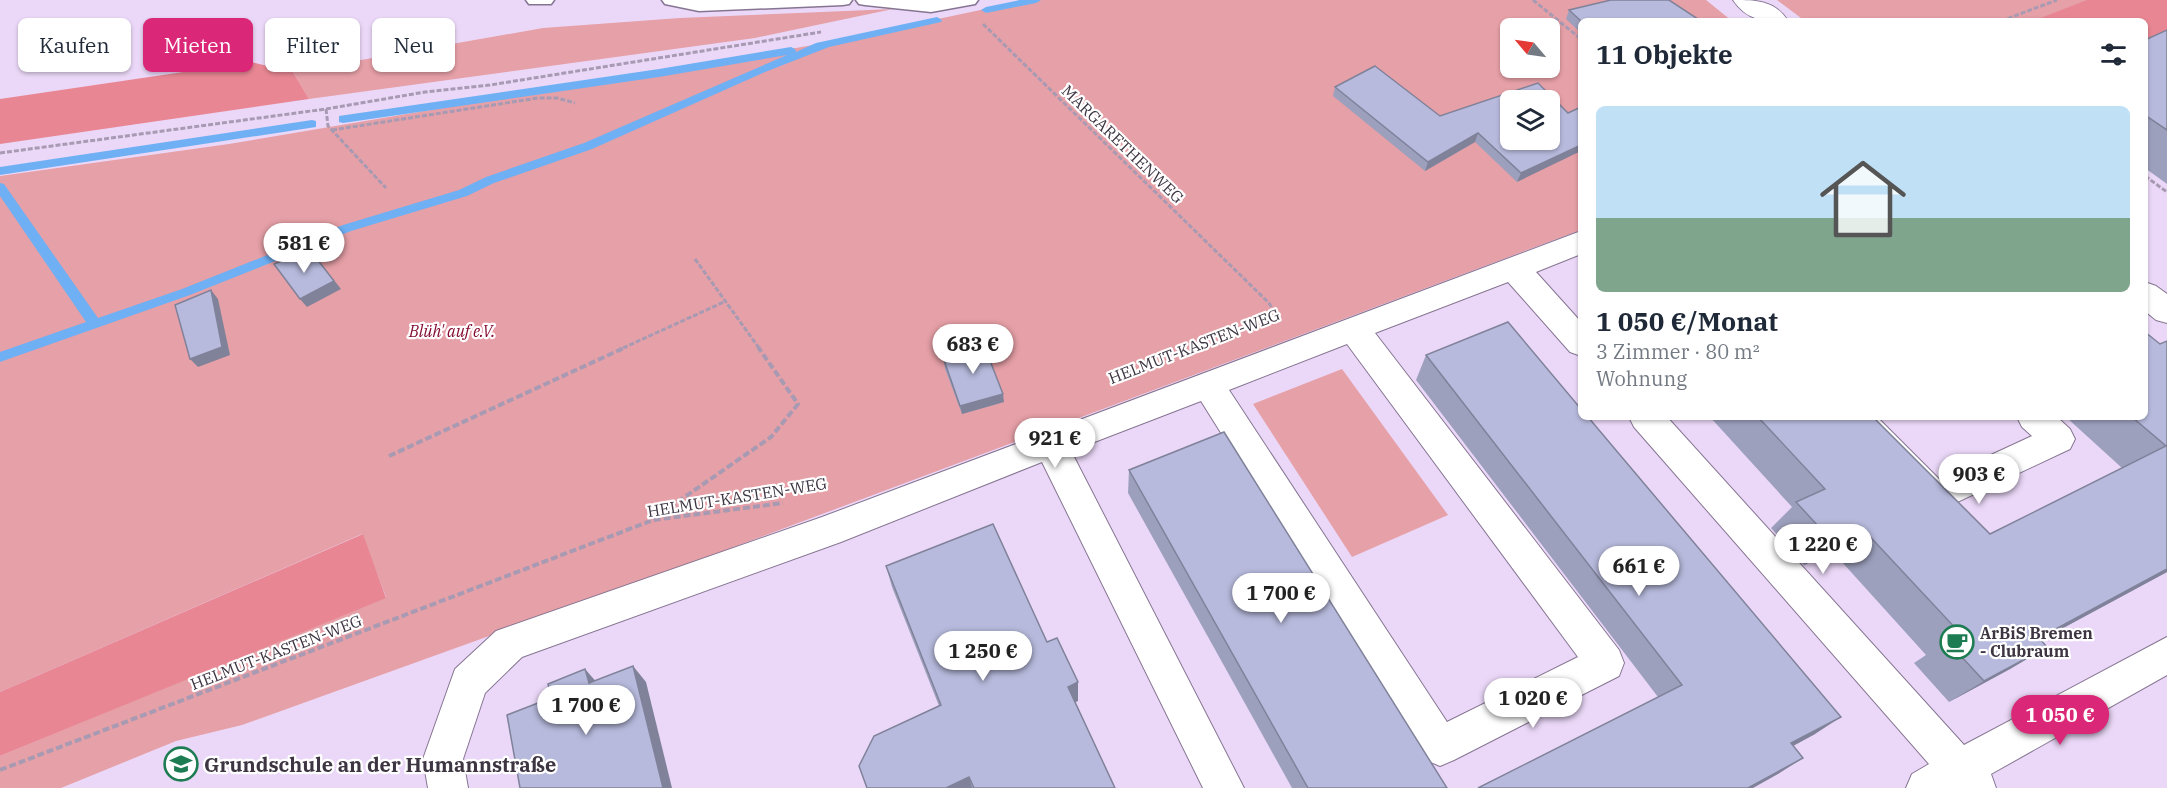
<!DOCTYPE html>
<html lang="de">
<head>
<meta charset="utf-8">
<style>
	body { margin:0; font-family:"IBM Plex Serif",serif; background:#f2f2f3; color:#1f2937; height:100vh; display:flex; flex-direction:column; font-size:22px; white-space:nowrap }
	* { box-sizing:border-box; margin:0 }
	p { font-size:20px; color:#747a83 }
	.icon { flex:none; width:33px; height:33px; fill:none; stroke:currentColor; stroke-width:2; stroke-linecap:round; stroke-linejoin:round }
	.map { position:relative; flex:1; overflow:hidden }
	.details { position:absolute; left:1578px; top:18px; width:570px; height:402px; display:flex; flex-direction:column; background:#fff; border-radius:9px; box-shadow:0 2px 4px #0004 }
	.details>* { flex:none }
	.banner { position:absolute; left:18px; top:18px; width:570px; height:54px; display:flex; gap:12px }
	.needle { width:39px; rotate:299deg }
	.buttons { position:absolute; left:1500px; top:18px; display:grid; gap:12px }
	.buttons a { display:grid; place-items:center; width:60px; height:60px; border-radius:9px; background:#fff; box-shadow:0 2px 4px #0004; font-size:30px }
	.price { position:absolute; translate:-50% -51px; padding:0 14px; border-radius:21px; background:#fff; color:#222; font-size:20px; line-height:39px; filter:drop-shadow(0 2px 3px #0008) }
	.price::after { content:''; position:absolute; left:50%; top:36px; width:18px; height:14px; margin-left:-9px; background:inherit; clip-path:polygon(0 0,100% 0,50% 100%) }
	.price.on { background:#db2777; color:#fff }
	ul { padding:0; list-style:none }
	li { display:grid; align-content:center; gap:12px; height:318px; padding:0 18px }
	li+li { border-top:2px solid #e0e1e3 }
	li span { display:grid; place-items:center; height:186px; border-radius:9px; color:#555 }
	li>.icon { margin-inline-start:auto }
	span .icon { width:108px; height:108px; fill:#fffc; stroke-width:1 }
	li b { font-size:26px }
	h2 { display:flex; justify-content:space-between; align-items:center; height:72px; padding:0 18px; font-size:26px }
	.chip { padding:0 21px; border-radius:9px; background:#fff; box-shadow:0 2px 4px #0004; font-size:21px; line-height:54px }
	.chip.on { background:#db2777; color:#fff }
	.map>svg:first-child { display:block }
	.green { fill:#e6a0a7; fill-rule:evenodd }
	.forest { fill:#e88793 }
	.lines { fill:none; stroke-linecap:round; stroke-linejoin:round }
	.stream { fill:#6fb0f4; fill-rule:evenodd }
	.lane-casing { stroke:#867592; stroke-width:3 }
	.street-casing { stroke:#867592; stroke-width:2 }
	.path-far1 { stroke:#a89ab2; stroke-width:3; stroke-dasharray:5 2; stroke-linecap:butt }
	.path { stroke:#a89ab2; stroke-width:4; stroke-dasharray:7 3; stroke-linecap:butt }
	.lane { fill:#fff; fill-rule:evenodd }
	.street { fill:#fff; fill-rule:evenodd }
	.wall { fill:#9da0bd }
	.shaded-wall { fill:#80829a }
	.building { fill:#b7badc; stroke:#80829a; stroke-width:1.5; fill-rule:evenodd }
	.labels { text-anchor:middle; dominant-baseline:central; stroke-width:4.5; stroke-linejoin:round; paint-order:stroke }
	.street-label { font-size:16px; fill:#3d3542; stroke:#fff }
	.park-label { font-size:16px; font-style:italic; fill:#830b2f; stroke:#fff }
	.poi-label { font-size:16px; font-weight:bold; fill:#3d3542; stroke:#fff; text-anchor:start }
	.near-poi-label { font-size:20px; font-weight:bold; fill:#3d3542; stroke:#fff; text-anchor:start }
</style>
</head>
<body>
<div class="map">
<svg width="2167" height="788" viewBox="0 0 2167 788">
	<rect width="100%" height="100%" fill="#ebd8f8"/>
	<g class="green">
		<path d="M 1028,0 L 1706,0 L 1732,21 L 1581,21 L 1581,230 L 686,565 L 242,725 L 176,741 L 61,788 L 0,788 L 0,756 L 386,597 L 362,534 L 0,692 L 0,176 L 229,144 L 825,43 ZM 1510,28 L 1550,28 L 1550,68 L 1510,68 ZM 1510,100 L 1550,100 L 1550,140 L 1510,140 Z"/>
		<path d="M 1777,0 L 2167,0 L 2145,21 L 1805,21 Z"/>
		<path d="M 893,9 L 755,38 L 309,99 L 293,72 L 543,28 L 680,18 Z"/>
		<path d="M 1342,369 L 1448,515 L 1352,557 L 1253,404 Z"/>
	</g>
	<g class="forest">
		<path d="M 2087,0 L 2167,0 L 2167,34 L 2145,41 L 2145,21 L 2033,21 Z"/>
		<path d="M 251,62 L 293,72 L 309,99 L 0,144 L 0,99 Z"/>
		<path d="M 363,534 L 386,598 L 0,756 L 0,692 Z"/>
	</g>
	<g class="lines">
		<g class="stream">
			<path d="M 1020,0 L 1041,0 L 1036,3 L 986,13 L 981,10 L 986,7 Z"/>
			<path d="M 937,17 L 942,20 L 941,22 L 829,47 L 765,72 L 592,149 L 494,183 L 467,196 L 351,231 L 190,295 L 0,362 L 0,352 L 86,322 L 0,196 L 0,183 L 4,184 L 98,318 L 182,289 L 343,225 L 459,190 L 486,177 L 584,143 L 787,55 L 659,77 L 343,123 L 339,122 L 339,116 L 659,69 L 791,47 L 795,49 L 796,52 L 816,43 Z"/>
			<path d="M 312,120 L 316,121 L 316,127 L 0,175 L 0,167 Z"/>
		</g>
		<defs>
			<g id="lane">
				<path d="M 526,0 L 554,0 L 551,4 L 529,4 Z"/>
				<path d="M 662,0 L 852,0 L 849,4 L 843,5 L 699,11 L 665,4 Z"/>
				<path d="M 856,0 L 978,0 L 975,4 L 931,12 L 865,5 L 859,4 Z"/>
			</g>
			<g id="street">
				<path d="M 1733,0 C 1755,0 1775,0 1788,21 C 1765,21 1748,22 1733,0 Z"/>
				<path d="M 1581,231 L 1581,254 L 1536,272 L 1581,322 L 1581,356 L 1570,352 L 1508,282 L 1375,333 L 1619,650 L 1624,663 L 1619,676 L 1454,760 L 1440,766 L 1426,760 L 1201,401 L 1071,451 L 1244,788 L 1203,788 L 1042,462 L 841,542 L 522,657 L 485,693 L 463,759 L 468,788 L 428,788 L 423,759 L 455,669 L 496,631 L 822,517 ZM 1347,344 L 1578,657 L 1447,722 L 1229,390 Z"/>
				<path d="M 2145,282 L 2156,286 L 2167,294 L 2167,323 L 2156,320 L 2145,311 Z"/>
				<path d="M 1629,417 L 1667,417 L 1964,745 L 2167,637 L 2167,675 L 1991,774 L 1996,788 L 1906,788 L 1912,774 L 1929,764 L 1634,427 Z"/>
				<path d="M 1838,417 L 1877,417 L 1939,479 L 2032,436 L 2022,427 L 2017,417 L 2057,417 L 2070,429 L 2075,439 L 2070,449 L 1934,513 L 1922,509 L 1843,427 Z"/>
			</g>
		</defs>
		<use href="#lane" class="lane-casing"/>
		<use href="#street" class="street-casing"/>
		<g class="path-far1">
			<path d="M 1533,0 L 1581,39"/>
			<path d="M 2001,21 L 2057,0"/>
			<path d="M 983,24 L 1269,303 L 1278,319"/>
			<path d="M 326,109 L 328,126 L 386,188"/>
			<path d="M 332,130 L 538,98 L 557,98 L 575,103"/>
			<path d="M 0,153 L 326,109 L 425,92 L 490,85 L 821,32"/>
			<path d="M 2145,176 L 2167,192"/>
			<path d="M 695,259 L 759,348"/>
			<path d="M 623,348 L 724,302"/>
		</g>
		<g class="path">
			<path d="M 389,456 L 626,347"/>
			<path d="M 653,519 L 771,437 L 798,404 L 758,347"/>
			<path d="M 0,770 L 653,520 L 783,503"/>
		</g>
		<use href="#lane" class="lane"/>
		<use href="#street" class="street"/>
	</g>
	<g class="wall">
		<path d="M 1569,10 L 1581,21 L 1581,33 L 1566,19 Z"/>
		<path d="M 2167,30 L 2167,184 L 2145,168 L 2145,40 Z"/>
		<path d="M 1335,87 L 1440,116 L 1568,113 L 1517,182 L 1475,142 L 1425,171 L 1333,96 Z"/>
		<path d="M 2167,341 L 2167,572 L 2041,640 L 2047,647 L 2010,669 L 1949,702 L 1914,663 L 1926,655 L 1832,551 L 1804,565 L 1771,528 L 1792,507 L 1710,417 L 1873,417 L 1990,534 L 2122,468 L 2066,417 L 2145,417 L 2160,344 Z"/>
		<path d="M 1426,355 L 1815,734 L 1793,746 L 1778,774 L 1658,697 L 1416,380 Z"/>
		<path d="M 944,360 L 1004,402 L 962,414 L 945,369 Z"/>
		<path d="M 1129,470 L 1447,788 L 1292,788 L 1128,493 Z"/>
		<path d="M 886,566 L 1047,642 L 1078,682 L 1078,701 L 1075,702 L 1115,788 L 867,788 L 939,706 L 892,587 Z"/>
	</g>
	<g class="shaded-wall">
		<path d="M 1478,133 L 1475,142 L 1425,171 L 1428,162 Z"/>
		<path d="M 1581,145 L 1581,151 L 1517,182 L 1521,173 Z"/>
		<path d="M 310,250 L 341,289 L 307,307 L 300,299 Z"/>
		<path d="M 211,290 L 218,299 L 230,355 L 198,367 L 190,359 Z"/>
		<path d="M 1003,394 L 1004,402 L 962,414 L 960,406 Z"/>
		<path d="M 1860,526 L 1832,551 L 1804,565 L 1831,540 Z"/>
		<path d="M 2167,569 L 2167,572 L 2002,661 L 2039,638 Z"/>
		<path d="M 2047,647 L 2010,669 L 1949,702 L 1984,681 Z"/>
		<path d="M 633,666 L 646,682 L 672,788 L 663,788 Z"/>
		<path d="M 585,669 L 599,685 L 589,683 Z"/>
		<path d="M 1078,682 L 1078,701 L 1068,705 L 1068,687 Z"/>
		<path d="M 1841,717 L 1815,734 L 1767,760 L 1791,743 Z"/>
		<path d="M 1803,758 L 1778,774 L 1753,788 L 1748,788 Z"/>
		<path d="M 969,777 L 972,788 L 946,788 Z"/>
	</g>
	<g class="building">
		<path d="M 1611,0 L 1669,0 L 1701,21 L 1581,21 L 1569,10 Z"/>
		<path d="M 2167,30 L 2167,130 L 2145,115 L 2145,40 Z"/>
		<path d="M 1375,66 L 1440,116 L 1538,83 L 1568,113 L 1581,107 L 1581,145 L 1521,173 L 1478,133 L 1428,162 L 1335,87 ZM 1510,100 L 1550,100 L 1550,140 L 1510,140 Z"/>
		<path d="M 310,250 L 334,281 L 300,299 L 274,264 Z"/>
		<path d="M 211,290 L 222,347 L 190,359 L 175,305 Z"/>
		<path d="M 1508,322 L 1581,409 L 1581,417 L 1588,417 L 1841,717 L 1791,743 L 1803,758 L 1748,788 L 1478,788 L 1682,685 L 1426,355 Z"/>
		<path d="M 2145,332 L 2160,344 L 2167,341 L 2167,569 L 2039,638 L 2047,647 L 1984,681 L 1947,641 L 1960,633 L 1860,526 L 1831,540 L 1796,502 L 1825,489 L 1758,417 L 1873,417 L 1990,534 L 2166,446 L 2132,417 L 2145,417 Z"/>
		<path d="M 982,340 L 1003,394 L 960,406 L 944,360 Z"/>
		<path d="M 1224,432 L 1447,788 L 1308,788 L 1129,470 Z"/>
		<path d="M 993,524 L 1047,642 L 1057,638 L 1078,682 L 1068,687 L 1115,788 L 974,788 L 969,777 L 946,788 L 867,788 L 859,766 L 874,736 L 941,705 L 886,566 Z"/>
		<path d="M 633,666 L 663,788 L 520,788 L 507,715 L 551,698 L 548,684 L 585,669 L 589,683 Z"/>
	</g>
	<defs>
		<symbol id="cafe-ring" viewBox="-11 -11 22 22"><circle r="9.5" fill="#fff" stroke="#1e7c53" stroke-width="1.5"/><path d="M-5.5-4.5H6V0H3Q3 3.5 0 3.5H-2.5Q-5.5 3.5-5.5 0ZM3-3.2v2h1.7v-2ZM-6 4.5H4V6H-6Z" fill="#1e7c53"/></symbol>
		<symbol id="school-ring" viewBox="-11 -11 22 22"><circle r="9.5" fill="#fff" stroke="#1e7c53" stroke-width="1.5"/><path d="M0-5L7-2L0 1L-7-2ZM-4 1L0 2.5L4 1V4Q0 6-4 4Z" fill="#1e7c53"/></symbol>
	</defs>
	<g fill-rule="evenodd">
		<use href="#cafe-ring" x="1938" y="623" width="38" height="38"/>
		<use href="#school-ring" x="162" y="745" width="38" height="38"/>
	</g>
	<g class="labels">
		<g class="street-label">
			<text transform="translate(1123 144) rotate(44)">MARGARETHENWEG</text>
			<text transform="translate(1194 346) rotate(-21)">HELMUT-KASTEN-WEG</text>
			<text transform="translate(737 497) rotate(-9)">HELMUT-KASTEN-WEG</text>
			<text transform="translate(276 652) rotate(-21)">HELMUT-KASTEN-WEG</text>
		</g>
		<g class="park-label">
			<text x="452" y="331">Blüh' auf e.V.</text>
		</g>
		<g class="poi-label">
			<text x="1980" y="633">ArBiS Bremen<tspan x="1980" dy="18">- Clubraum</tspan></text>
		</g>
		<g class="near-poi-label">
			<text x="204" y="764">Grundschule an der Humannstraße</text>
		</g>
	</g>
</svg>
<div class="buttons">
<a><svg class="needle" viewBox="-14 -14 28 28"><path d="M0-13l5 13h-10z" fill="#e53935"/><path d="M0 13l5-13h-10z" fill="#747a83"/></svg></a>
<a><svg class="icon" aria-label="layers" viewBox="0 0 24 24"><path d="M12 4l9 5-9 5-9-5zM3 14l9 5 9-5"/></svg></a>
</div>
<b class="price" style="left:304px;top:274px">581 €</b>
<b class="price" style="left:973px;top:375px">683 €</b>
<b class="price" style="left:1055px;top:469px">921 €</b>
<b class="price" style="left:1979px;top:505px">903 €</b>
<b class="price" style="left:1823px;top:575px">1 220 €</b>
<b class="price" style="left:1639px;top:597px">661 €</b>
<b class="price" style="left:1281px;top:624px">1 700 €</b>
<b class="price" style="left:983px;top:682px">1 250 €</b>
<b class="price" style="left:1533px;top:729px">1 020 €</b>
<b class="price" style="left:586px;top:736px">1 700 €</b>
<b class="price on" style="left:2060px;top:746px">1 050 €</b>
<div class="banner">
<a class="chip">Kaufen</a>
<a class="chip on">Mieten</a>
<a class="chip">Filter</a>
<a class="chip">Neu</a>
</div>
<section class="details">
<h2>11 Objekte<svg class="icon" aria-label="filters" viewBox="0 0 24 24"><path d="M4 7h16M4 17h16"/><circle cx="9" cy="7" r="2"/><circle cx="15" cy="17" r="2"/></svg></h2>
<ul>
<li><span style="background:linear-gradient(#bfe0f5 60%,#7fa58c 0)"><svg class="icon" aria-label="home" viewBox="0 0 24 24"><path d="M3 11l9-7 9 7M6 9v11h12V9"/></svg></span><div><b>1 050 €/Monat</b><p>3 Zimmer · 80 m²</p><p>Wohnung</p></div></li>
</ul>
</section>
</div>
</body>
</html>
